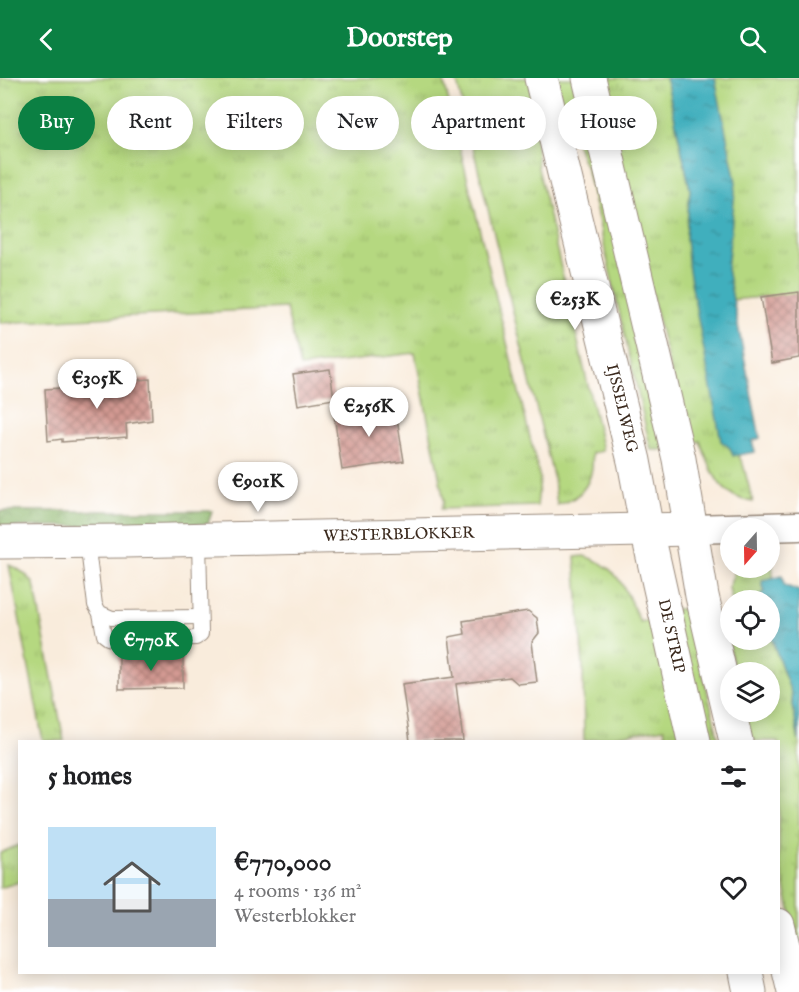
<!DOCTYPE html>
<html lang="en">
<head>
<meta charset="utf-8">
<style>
	body { margin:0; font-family:"IM FELL English",serif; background:#f2f2f2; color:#202124; height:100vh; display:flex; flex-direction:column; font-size:22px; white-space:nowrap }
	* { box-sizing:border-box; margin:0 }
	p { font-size:20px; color:#757577 }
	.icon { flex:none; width:33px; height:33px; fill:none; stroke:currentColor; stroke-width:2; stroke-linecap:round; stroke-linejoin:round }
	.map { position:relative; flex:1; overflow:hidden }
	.side { position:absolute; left:18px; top:662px; width:762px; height:234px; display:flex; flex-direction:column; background:#fff; border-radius:0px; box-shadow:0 3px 15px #0003 }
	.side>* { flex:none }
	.hud { position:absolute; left:18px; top:18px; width:764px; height:54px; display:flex; gap:12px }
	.needle { width:39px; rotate:200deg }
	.tools { position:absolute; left:720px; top:440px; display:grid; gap:12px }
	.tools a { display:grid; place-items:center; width:60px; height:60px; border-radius:50%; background:#fff; box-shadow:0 3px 15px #0003; font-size:30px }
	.price { position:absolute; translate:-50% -51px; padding:0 14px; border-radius:21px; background:#fff; color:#222; font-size:20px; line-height:39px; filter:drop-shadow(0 2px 3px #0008) }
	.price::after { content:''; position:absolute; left:50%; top:36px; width:18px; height:14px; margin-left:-9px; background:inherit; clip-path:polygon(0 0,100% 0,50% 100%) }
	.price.active { background:#0b8043; color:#fff }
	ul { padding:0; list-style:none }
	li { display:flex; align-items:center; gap:18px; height:150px; padding:0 30px }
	li span { display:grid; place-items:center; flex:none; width:168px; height:120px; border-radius:0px; color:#555 }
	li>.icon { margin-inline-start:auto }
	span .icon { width:72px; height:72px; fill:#fffc; stroke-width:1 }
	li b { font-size:26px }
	h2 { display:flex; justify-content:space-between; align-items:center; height:72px; padding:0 30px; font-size:26px }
	.chip { padding:0 21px; border-radius:27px; background:#fff; box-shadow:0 3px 15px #0003; font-size:21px; line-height:54px }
	.chip.active { background:#0b8043; color:#fff }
	header { display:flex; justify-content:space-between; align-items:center; height:78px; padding:0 30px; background:#0b8043; color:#fff; font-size:27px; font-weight:700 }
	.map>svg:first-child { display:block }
	.grass { fill:url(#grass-tufts); stroke:#78814f; stroke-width:1.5 }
	.forest { fill:url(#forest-crowns); stroke:#667146; stroke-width:1.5 }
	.water { fill:url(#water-ripples); stroke:#3e6c6e; stroke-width:1.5 }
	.building { fill:url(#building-cross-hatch) }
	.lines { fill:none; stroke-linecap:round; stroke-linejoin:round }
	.lane-casing { stroke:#9a8b7d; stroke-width:16 }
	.street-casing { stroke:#9a8b7d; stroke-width:31 }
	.secondary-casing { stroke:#9a8b7d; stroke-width:35 }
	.lane { stroke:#fff; stroke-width:14 }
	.street { stroke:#fff; stroke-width:28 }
	.secondary { stroke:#fff; stroke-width:33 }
	.labels { text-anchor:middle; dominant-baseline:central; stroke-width:5; stroke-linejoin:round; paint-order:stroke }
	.street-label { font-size:16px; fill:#3b2a1e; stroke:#fff }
</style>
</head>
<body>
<header><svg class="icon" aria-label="back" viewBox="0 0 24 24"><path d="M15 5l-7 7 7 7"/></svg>Doorstep<svg class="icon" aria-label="search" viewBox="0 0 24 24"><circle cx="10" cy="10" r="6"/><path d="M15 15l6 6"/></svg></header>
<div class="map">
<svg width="799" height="914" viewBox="0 0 799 914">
	<defs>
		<pattern id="grass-tufts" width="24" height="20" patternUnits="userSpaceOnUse" patternTransform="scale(1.5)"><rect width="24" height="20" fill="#b5d880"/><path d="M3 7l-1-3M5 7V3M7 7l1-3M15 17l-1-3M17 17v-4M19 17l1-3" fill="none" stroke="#9dba6e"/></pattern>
		<pattern id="forest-crowns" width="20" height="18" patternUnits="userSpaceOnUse" patternTransform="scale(1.5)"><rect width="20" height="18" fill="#90b86e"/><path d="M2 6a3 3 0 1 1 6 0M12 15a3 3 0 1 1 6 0" fill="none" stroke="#77965a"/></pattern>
		<pattern id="water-ripples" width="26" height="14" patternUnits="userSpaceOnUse" patternTransform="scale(1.5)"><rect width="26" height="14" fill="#41afbd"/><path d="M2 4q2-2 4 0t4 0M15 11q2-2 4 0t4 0" fill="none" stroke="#388f99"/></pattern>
		<pattern id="building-cross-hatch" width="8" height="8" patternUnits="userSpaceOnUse" patternTransform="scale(1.5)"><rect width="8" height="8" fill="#d39a93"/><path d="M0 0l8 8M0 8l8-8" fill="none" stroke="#ac7e77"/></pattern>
	</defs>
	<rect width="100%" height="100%" fill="#fff"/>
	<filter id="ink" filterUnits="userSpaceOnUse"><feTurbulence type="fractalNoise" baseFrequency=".0167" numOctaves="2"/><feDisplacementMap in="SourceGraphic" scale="12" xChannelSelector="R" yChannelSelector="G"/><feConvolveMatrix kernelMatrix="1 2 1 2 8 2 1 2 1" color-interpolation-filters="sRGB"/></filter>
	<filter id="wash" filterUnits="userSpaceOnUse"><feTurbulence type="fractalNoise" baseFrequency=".008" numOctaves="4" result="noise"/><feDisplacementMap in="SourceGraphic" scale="24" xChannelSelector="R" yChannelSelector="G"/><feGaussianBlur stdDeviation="1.35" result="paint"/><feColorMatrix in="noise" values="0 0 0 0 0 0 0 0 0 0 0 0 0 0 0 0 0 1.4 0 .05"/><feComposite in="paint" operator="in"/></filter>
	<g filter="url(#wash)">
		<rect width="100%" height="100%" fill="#f9ecdc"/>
		<g class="grass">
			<path d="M 0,0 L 443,0 L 540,401 L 537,428 L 441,431 L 444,423 L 415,275 L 300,289 L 286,230 L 0,245 Z"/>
			<path d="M 456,0 L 530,0 L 538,90 L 603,373 L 592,375 C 595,401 583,421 557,427 L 554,402 Z"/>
			<path d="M 551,0 L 579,0 L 665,372 L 651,372 L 587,93 Z"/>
			<path d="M 598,0 L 666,0 L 690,111 L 686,160 L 730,370 L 733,377 L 738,377 L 743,386 L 753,424 C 717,418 712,393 700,363 L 689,367 Z"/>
			<path d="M 715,0 L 799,0 L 799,215 L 732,222 L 727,191 L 731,133 Z"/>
			<path d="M 770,477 L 772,477 L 773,501 L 762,503 L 764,513 L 758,522 L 731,522 L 729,509 L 736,490 L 770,489 Z"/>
			<path d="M 584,478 C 621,489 625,513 640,544 L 650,542 L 667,594 L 683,663 L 667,663 L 664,650 L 584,663 L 583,587 L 575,479 Z"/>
			<path d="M 9,487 C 20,491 27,496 34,506 L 64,663 L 43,663 Z"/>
			<path d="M 672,531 L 688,531 L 719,663 L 702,663 Z"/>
			<path d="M 730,532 L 730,561 L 770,561 L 770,556 L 791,615 L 799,664 L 799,871 L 779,783 L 778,663 L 751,663 L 744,633 L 770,633 L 770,594 L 735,594 L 721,534 Z"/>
			<path d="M 19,767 L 19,804 L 0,810 L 0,775 Z"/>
		</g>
		<path class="forest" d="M 0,433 L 212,433 L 208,446 L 0,449 Z"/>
		<g class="water">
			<path d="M 666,0 L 715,0 L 736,104 L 727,191 L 760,360 L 752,363 L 755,374 L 733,378 L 730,370 L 721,363 L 689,193 L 686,160 L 690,111 Z"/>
			<path d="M 782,498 L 784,507 L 799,513 L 799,664 L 791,615 L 770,556 L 770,522 L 758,521 L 764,513 L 762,503 Z"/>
		</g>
		<g id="blocks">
			<g class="building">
				<path d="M 799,214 L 799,280 L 772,285 L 761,219 Z"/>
				<path d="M 330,291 L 334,321 L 298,327 L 293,296 Z"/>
				<path d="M 150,301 L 152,342 L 126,346 L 127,359 L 62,364 L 62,361 L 48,363 L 45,311 L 115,307 L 115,304 Z"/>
				<path d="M 395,328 L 404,383 L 342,392 L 334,337 Z"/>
				<path d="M 528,533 L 537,540 L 539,555 L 532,564 L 537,604 L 518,606 L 510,599 L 456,606 L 463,663 L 410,663 L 402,606 L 454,599 L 449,559 L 465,556 L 463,543 Z"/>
				<path d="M 183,578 L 183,610 L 119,611 L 119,579 Z"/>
			</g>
		</g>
	</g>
	<g filter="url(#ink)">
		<use href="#blocks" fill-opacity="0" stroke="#9a8b7d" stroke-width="1.5"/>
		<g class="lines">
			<defs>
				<g id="lane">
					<path d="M 87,463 L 95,527 L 100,535 L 112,540 L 199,539"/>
					<path d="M 100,535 L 104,557 L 108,560 L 115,562 L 196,560 L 201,556 L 199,462"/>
				</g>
				<path id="street" d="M 692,451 L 799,448"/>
				<g id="secondary">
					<path id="s1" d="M 541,0 L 634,383 L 647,452 L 694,663"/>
					<path d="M 589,0 L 679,381 L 702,518 L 736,663"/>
					<path id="s2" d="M 0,464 L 125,463 L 692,451"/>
					<path d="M 778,847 L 794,914"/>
					<path d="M 746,894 L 750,914"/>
				</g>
			</defs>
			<use href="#lane" class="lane-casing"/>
			<use href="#street" class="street-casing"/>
			<use href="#secondary" class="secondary-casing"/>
			<use href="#lane" class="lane"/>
			<use href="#street" class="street"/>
			<use href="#secondary" class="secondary"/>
		</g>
	</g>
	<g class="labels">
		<g class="street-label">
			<text stroke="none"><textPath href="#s1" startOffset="340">IJSSELWEG</textPath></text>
			<text stroke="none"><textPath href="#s2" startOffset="399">WESTERBLOKKER</textPath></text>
			<text stroke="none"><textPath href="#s1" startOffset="573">DE STRIP</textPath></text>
		</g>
	</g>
</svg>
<div class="tools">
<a><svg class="needle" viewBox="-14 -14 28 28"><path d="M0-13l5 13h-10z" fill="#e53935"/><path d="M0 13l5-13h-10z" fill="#757577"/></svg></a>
<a><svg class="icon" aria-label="locate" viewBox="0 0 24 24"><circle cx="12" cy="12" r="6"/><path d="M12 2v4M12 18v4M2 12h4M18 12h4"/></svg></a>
<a><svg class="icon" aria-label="layers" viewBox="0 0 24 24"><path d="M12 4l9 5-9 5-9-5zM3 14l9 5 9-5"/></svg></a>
</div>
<b class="price" style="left:575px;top:253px">€253K</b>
<b class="price" style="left:97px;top:332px">€305K</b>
<b class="price" style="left:369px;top:360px">€256K</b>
<b class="price" style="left:258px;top:435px">€901K</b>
<b class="price active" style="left:151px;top:594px">€770K</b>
<div class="hud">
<a class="chip active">Buy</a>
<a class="chip">Rent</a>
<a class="chip">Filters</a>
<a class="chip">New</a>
<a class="chip">Apartment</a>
<a class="chip">House</a>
</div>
<section class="side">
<h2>5 homes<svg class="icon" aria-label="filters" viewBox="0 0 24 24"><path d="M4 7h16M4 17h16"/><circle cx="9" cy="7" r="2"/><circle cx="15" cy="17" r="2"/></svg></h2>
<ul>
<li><span style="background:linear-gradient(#bfe0f5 60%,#9aa5b1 0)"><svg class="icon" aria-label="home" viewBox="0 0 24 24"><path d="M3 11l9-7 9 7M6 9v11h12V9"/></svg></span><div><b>€770,000</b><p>4 rooms · 136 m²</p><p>Westerblokker</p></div><svg class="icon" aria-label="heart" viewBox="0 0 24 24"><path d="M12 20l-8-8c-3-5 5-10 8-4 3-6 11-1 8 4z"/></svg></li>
</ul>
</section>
</div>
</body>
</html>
